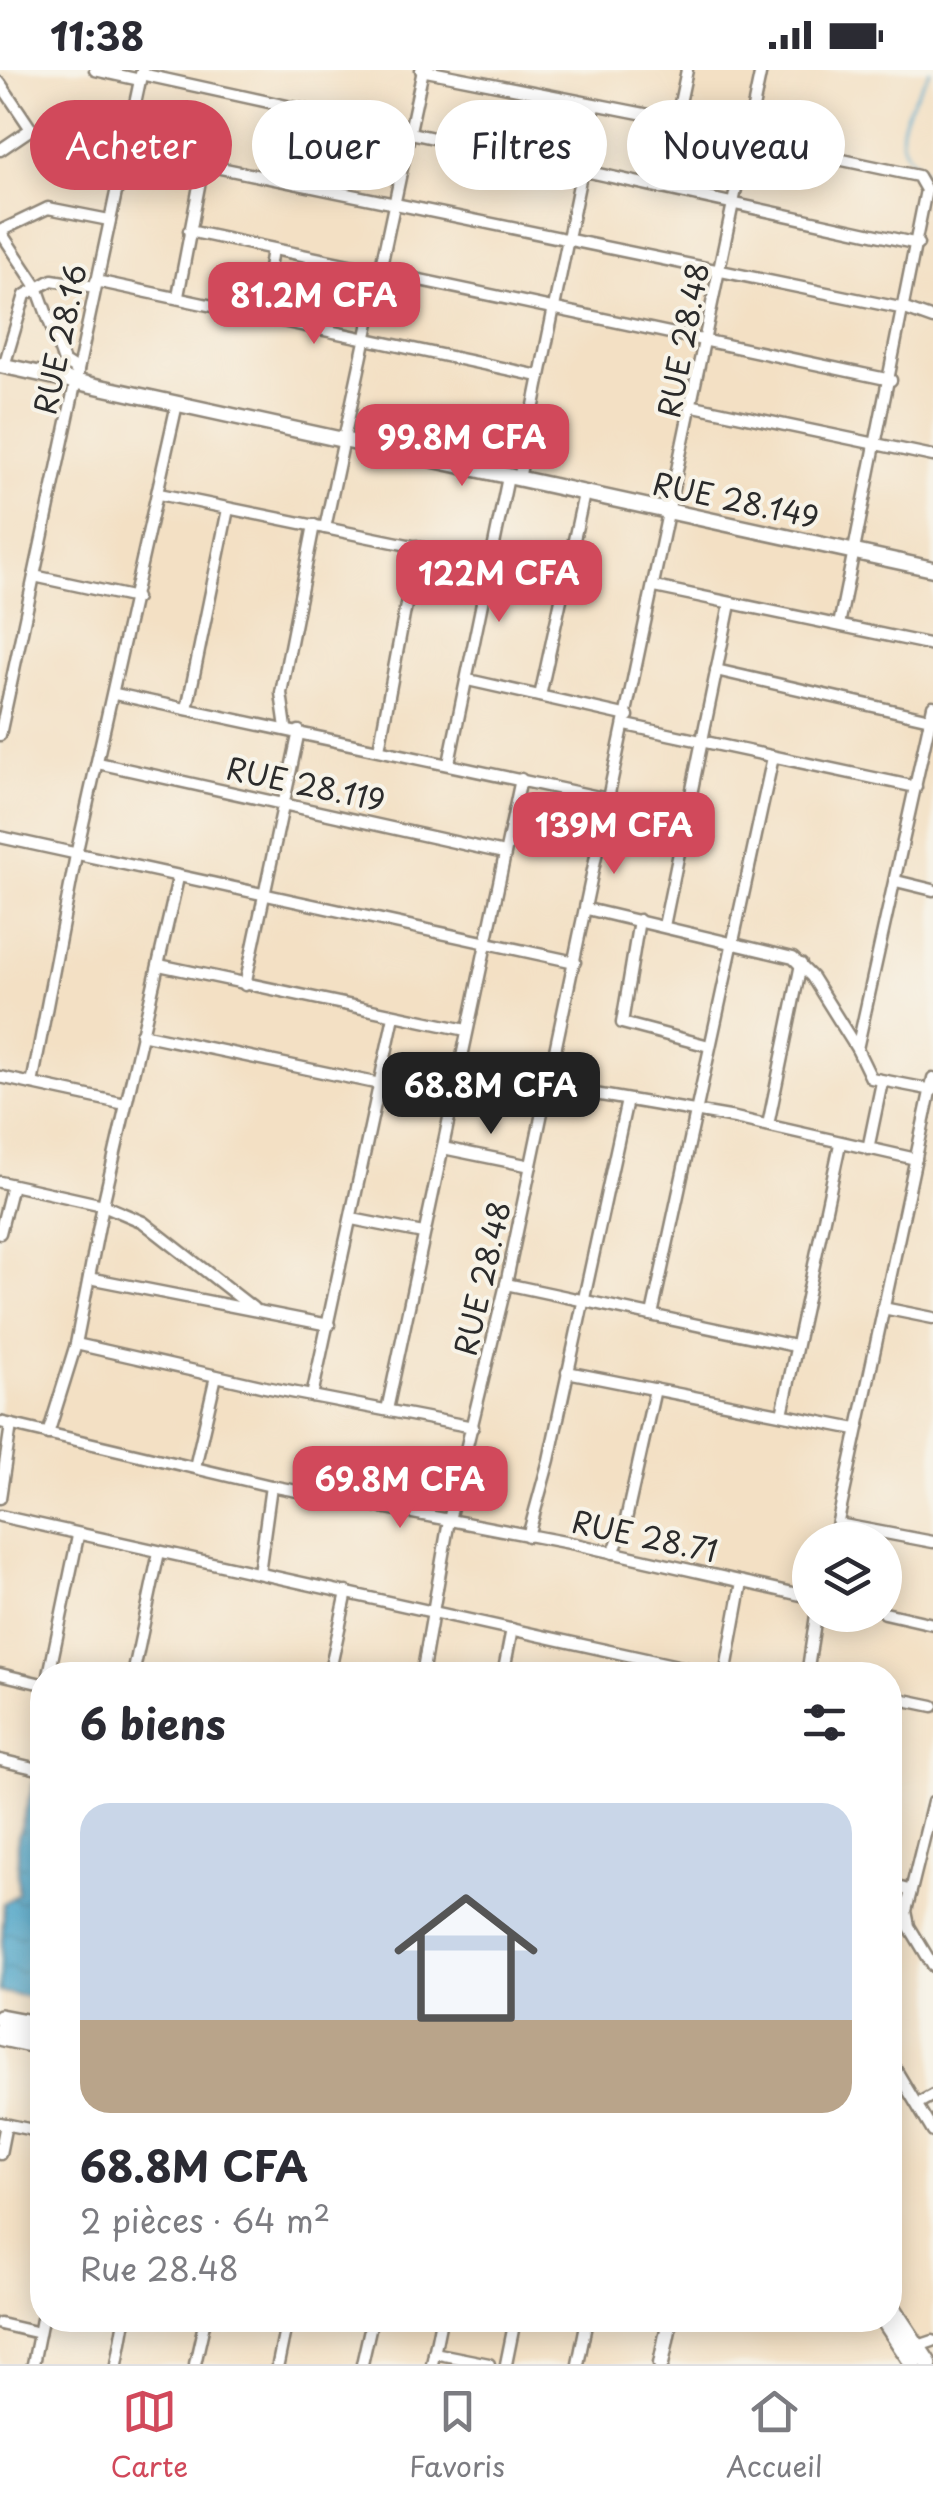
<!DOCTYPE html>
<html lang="fr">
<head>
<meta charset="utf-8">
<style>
	body { margin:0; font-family:"Playpen Sans",sans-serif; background:#f2f2f3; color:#2b2b33; height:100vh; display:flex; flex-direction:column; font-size:38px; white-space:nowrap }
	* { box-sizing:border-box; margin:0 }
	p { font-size:32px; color:#7c7c81 }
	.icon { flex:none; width:55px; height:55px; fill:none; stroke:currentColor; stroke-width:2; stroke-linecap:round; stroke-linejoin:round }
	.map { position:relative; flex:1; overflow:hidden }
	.panel { position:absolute; left:30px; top:1592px; width:872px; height:670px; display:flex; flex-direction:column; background:#fff; border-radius:40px; box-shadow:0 5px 25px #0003 }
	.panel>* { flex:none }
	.hud { position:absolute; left:30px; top:30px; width:875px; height:90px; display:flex; gap:20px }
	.buttons { position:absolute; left:792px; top:1452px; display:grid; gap:20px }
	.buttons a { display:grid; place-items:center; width:110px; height:110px; border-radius:50%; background:#fff; box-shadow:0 5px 25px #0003; font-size:50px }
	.price { position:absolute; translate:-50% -85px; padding:0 22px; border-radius:20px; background:#d1495b; color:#fff; font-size:32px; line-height:65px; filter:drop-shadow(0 2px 5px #0008) }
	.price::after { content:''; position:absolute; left:50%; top:60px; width:30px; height:22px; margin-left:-15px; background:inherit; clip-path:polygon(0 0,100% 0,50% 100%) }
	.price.current { background:#222; color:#fff }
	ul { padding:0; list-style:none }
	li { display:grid; align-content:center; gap:20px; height:530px; padding:0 50px }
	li+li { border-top:2px solid #e1e1e2 }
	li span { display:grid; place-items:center; height:310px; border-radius:30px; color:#555 }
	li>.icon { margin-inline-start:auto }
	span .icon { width:180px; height:180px; fill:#fffc; stroke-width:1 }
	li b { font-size:42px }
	h2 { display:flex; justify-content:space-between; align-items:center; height:120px; padding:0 50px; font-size:42px }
	.pill { padding:0 35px; border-radius:45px; background:#fff; box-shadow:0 5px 25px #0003; font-size:35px; line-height:90px }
	.pill.current { background:#d1495b; color:#fff }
	.status { display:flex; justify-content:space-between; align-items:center; height:70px; padding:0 50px; background:#fff; direction:ltr }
	.status svg { height:28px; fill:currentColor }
	.tab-bar { display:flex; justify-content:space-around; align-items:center; height:140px; border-top:2px solid #e1e1e2; background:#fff; font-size:28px; color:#7c7c81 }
	.tab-bar a { display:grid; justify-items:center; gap:5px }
	.tab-bar .current { color:#d1495b }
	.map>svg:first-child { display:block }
	.water { fill:url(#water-ripples); stroke:#3c687a; stroke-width:2.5 }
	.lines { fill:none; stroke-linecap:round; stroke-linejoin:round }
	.stream { stroke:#4ca5ca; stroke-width:2.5 }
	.street-casing { stroke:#8f8678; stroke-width:15 }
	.secondary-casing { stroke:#8f8678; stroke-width:19 }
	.primary-casing { stroke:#8f8678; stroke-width:20 }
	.street { stroke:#fff; stroke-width:10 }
	.secondary { stroke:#fff; stroke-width:14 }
	.primary { stroke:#fff; stroke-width:15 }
	.labels { text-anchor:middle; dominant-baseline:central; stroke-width:8; stroke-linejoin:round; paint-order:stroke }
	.street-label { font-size:30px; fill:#2b2b2b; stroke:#f7f3e8 }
</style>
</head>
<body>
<div class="status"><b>11:38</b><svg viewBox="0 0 49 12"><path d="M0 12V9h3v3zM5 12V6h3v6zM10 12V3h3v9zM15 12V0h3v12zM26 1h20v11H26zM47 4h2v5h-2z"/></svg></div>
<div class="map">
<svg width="933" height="2294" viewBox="0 0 933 2294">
	<defs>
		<pattern id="water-ripples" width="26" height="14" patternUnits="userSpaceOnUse" patternTransform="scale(2.5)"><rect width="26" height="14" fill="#4ca5ca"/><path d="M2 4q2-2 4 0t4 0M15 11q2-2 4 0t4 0" fill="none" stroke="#3f87a4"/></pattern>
	</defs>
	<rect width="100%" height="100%" fill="#f7f3e8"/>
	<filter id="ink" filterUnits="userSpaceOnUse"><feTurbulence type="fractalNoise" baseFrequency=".01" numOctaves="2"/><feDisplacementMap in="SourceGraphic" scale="20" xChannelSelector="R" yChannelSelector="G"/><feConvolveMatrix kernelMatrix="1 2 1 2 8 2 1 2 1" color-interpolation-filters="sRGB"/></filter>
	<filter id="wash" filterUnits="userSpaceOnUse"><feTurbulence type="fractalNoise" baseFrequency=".0048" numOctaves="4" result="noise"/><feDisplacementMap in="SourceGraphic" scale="40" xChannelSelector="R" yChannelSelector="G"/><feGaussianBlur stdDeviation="2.25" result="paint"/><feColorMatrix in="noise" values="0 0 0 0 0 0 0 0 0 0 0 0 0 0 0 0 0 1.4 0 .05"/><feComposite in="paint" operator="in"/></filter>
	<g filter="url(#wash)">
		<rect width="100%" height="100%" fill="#f3e0c4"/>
		<path class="water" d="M 34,1712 L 42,1714 L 42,1929 L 0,1922 L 4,1833 L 18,1824 L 18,1767 Z"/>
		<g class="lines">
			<path class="stream" d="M 930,0 C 908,41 877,73 933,107"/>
		</g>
	</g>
	<g filter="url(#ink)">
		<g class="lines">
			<defs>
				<g id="street">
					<path d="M 95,0 L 140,10"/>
					<path d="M 421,0 L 675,50"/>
					<path d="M 141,4 L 918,174"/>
					<path d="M 0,13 L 31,59 L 905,239 L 933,249"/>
					<path d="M 748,70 L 918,106 L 926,120 L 839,555"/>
					<path d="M 0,80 L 31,59"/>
					<path d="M 662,118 L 687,0"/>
					<path d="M 0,161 L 37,217 L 64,292 L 78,301"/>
					<path d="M 0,161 L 48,138 L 109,150"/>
					<path d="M 189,161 L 891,310"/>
					<path d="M 96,211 L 539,306"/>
					<path d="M 178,226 L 203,95"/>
					<path d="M 262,244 L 272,179"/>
					<path d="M 4,296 L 25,225 L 52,210 L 95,217"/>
					<path d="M 694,336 L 933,386"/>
					<path d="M 519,409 L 595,36"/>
					<path d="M 159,424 L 491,492"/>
					<path d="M 325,458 L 423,0"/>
					<path d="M 34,506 L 136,528"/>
					<path d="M 655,517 L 933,575"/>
					<path d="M 716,600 L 930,649"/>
					<path d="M 468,610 L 628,646"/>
					<path d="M 115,624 L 608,729"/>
					<path d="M 540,626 L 584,424"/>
					<path d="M 933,636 L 857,979 L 871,1008 L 933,1020"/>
					<path d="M 187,639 L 228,439"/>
					<path d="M 626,655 L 916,717"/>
					<path d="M 286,658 L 281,623 L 314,455"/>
					<path d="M 0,665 L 142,1"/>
					<path d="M 379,679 L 417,476"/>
					<path d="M 98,693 L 504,783"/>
					<path d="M 449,693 L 508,407"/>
					<path d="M 0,767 L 575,892"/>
					<path d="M 896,811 L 933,820"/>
					<path d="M 587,839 L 793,888 L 812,907 L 857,979"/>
					<path d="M 639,850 L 622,953 L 709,976"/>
					<path d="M 664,856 L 730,534"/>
					<path d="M 159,895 L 466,960"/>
					<path d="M 245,915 L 299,661"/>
					<path d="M 141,964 L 380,1014"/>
					<path d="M 0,1007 L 125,1034"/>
					<path d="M 32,1014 L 76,785 L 177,334"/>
					<path d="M 548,1016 L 735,1048 L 916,1089"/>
					<path d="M 768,1055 L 801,894"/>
					<path d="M 443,1078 L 531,1096"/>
					<path d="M 868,1079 L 882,1012"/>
					<path d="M 0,1112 L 103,1135 L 143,1152 L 253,1238"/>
					<path d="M 352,1149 L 423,1163"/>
					<path d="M 0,1163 L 12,1115"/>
					<path d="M 89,1208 L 329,1255"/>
					<path d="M 506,1214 L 795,1276"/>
					<path d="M 883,1238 L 933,1248"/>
					<path d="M 652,1245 L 773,687"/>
					<path d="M 76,1274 L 265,1317 L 473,1357"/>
					<path d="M 567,1302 L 856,1359"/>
					<path d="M 312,1326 L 394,946"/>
					<path d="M 387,1340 L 521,709"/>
					<path d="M 782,1344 L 840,1074"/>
					<path d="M 0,1352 L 271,1416 L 575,1474 L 810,1527"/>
					<path d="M 48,1364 L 76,1274 L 103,1135 L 178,808"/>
					<path d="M 195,1397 L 216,1306"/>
					<path d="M 0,1428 L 11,1355"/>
					<path d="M 0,1446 L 718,1605"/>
					<path d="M 838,1454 L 933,1472"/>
					<path d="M 528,1466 L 549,1390 L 627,1030"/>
					<path d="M 834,1470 L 933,1008"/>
					<path d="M 613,1483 L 625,1454 L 655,1319"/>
					<path d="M 259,1503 L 271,1416"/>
					<path d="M 885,1543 L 933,1554"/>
					<path d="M 0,1604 L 42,1614"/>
					<path d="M 49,1605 L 78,1466"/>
					<path d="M 133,1605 L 159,1482"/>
					<path d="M 329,1605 L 347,1522"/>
					<path d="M 422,1605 L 449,1450 L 506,1214 L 761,0"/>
					<path d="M 503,1605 L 512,1559"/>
					<path d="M 725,1605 L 742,1512"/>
					<path d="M 807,1605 L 816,1545"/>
					<path d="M 890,1627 L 933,1636"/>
					<path d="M 0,1690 L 42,1700"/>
					<path d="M 933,1732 L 906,1841 L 909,1856 L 933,1896"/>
					<path d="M 890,1815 L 908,1820"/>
					<path d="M 0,1970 L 42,1979"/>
					<path d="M 890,1990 L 933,2062"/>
					<path d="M 917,2034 L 933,2025"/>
					<path d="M 0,2053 L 42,2062"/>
					<path d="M 0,2084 L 6,2054"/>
					<path d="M 0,2254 L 39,2263"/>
					<path d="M 918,2276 L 933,2271"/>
					<path d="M 434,2283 L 489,2294"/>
					<path d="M 33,2294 L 42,2249"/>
					<path d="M 117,2294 L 125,2250"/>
					<path d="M 195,2294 L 205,2250"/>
					<path d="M 278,2294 L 287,2250"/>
					<path d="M 362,2294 L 372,2250"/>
					<path d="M 432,2294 L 441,2250"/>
					<path d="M 506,2294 L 515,2250"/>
					<path d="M 578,2294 L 587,2250"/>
				</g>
				<g id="secondary">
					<path d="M 0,295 L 933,499"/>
					<path d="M 661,2294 L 670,2250"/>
				</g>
				<g id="primary">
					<path d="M 0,1947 L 42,1955"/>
					<path d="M 0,1960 L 42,1969"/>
					<path d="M 890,2235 L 929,2294"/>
					<path d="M 884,2250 L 913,2294"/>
				</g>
			</defs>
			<use href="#street" class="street-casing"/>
			<use href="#secondary" class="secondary-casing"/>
			<use href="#primary" class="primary-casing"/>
			<use href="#street" class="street"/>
			<use href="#secondary" class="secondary"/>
			<use href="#primary" class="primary"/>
		</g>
	</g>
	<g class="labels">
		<g class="street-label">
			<text transform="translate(59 269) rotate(-78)">RUE 28.16</text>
			<text transform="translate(682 270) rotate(-79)">RUE 28.48</text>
			<text transform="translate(736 429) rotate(12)">RUE 28.149</text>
			<text transform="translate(306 713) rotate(12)">RUE 28.119</text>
			<text transform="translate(481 1208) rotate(-77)">RUE 28.48</text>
			<text transform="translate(645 1465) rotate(12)">RUE 28.71</text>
		</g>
	</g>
</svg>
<div class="buttons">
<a><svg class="icon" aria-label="layers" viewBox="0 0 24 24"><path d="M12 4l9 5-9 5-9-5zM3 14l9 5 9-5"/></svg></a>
</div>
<b class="price" style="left:314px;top:277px">81.2M CFA</b>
<b class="price" style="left:462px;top:419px">99.8M CFA</b>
<b class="price" style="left:499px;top:555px">122M CFA</b>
<b class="price" style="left:614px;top:807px">139M CFA</b>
<b class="price current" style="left:491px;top:1067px">68.8M CFA</b>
<b class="price" style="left:400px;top:1461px">69.8M CFA</b>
<div class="hud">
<a class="pill current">Acheter</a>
<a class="pill">Louer</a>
<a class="pill">Filtres</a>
<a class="pill">Nouveau</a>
</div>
<section class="panel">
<h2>6 biens<svg class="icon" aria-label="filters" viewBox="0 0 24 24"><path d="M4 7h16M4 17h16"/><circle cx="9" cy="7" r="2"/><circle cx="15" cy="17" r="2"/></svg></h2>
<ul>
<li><span style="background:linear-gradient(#c9d6e8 70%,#b9a48a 0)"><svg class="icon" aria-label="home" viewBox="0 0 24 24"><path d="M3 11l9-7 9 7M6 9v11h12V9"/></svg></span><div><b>68.8M CFA</b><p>2 pièces · 64 m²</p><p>Rue 28.48</p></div></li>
</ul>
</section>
</div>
<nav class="tab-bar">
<a class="current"><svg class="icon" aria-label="map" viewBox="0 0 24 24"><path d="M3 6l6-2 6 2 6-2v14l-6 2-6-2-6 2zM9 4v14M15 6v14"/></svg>Carte</a>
<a><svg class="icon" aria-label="saved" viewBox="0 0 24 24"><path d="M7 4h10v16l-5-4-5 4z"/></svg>Favoris</a>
<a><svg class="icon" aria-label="home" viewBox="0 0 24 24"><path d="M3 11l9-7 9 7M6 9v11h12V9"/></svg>Accueil</a>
</nav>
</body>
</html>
